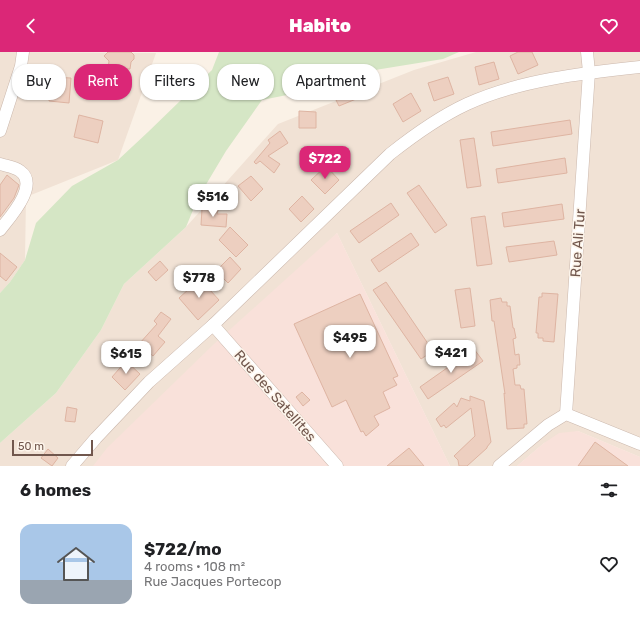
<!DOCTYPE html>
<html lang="en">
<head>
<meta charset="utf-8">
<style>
	body { margin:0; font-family:Rubik,sans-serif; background:#f2f2f2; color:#202124; height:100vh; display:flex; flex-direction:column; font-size:15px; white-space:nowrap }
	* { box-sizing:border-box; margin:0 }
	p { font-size:13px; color:#757577 }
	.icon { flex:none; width:22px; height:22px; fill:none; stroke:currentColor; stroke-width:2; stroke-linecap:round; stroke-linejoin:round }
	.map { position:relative; height:414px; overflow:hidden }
	.details { display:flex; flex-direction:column; background:#fff; flex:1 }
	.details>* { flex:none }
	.guide { position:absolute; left:12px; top:12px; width:400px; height:36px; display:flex; gap:8px }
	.scale { position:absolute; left:12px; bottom:10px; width:81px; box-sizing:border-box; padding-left:4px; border:2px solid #71574d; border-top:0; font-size:11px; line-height:14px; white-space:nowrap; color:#71574d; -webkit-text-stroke:3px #fdf5eb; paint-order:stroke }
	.price { position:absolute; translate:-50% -34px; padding:0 9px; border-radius:8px; background:#fff; color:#222; font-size:13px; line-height:26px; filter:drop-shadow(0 1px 2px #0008) }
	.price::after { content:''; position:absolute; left:50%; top:24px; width:12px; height:9px; margin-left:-6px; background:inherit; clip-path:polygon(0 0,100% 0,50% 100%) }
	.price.on { background:#db2777; color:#fff }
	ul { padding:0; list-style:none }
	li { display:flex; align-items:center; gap:12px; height:100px; padding:0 20px }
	li span { display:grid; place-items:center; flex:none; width:112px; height:80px; border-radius:12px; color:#555 }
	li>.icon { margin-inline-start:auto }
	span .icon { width:48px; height:48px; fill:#fffc; stroke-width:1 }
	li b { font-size:17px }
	h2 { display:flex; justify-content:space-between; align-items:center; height:48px; padding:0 20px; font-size:17px }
	.tag { padding:0 14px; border-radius:16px; background:#fff; box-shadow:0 1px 3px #0004; font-size:14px; line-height:36px }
	.tag.on { background:#db2777; color:#fff }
	header { display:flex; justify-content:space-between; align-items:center; height:52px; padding:0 20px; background:#db2777; color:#fff; font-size:18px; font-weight:800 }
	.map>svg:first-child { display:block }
	.residential { fill:#f1e2d5 }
	.commercial { fill:#f9e1da }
	.green { fill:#d5e6c5 }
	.building { fill:#edcfc0; stroke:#deb4a2 }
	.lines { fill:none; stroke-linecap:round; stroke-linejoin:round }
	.street-casing { stroke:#cbb8ad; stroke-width:13 }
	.street { stroke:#fff; stroke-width:12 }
	.labels { text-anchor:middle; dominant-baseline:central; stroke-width:3; stroke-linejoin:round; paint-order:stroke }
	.street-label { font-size:14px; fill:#71574d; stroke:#fdf5eb }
</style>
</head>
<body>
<header><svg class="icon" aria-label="back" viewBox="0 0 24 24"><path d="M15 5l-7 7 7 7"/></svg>Habito<svg class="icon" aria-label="heart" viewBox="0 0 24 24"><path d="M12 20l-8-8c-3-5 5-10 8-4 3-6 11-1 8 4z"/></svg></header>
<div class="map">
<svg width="640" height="414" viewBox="0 0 640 414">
	<rect width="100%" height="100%" fill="#faf1e6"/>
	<g class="residential">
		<path d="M 0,0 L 156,1 L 118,108 L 26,145 L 25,208 L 10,230 L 0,241 Z"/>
		<path d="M 476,0 L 640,0 L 640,405 L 578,379 L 544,391 L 517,414 L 450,414 L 337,181 L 132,414 L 0,414 L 0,391 L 56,341 L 101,278 L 124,232 L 186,175 L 278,72 L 414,18 Z"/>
	</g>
	<g class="commercial">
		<path d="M 337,181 L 450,414 L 93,414 L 107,396 L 214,292 Z"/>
		<path d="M 578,379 L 640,405 L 640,414 L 517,414 L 544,391 L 559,381 Z"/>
	</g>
	<path class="green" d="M 219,0 L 459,0 L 443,7 L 375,18 L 348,14 L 323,29 L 297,41 L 262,48 L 226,99 L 198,146 L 186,175 L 124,232 L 101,278 L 56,341 L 0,391 L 0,241 L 10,230 L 25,208 L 36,171 L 72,134 L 118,108 L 148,80 L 212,18 Z"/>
	<g class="building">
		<path d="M 108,0 L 131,0 L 134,3 L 134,7 L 131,10 L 130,17 L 108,17 L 109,9 L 104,4 Z"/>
		<path d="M 518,0 L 532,0 L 538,13 L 518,22 L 510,4 Z"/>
		<path d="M 494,10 L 499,27 L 479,33 L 475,15 Z"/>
		<path d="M 50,25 L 71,26 L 69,51 L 49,49 Z"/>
		<path d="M 448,25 L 454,42 L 434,49 L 428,31 Z"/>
		<path d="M 355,30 L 361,45 L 339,54 L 332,40 Z"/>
		<path d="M 411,41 L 421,59 L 403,70 L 393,52 Z"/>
		<path d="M 299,59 L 316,60 L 316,76 L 299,76 Z"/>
		<path d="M 79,63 L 103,69 L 98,91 L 74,85 Z"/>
		<path d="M 570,68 L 572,82 L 493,94 L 491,80 Z"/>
		<path d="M 280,79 L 288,91 L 268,104 L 280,112 L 274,121 L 260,109 L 256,112 L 254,110 L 270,91 L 268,88 Z"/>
		<path d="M 474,86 L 481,134 L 467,136 L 460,88 Z"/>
		<path d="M 565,106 L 567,121 L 498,131 L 496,117 Z"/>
		<path d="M 326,114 L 339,128 L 325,142 L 311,128 Z"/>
		<path d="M 7,123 L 19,133 L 14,146 L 0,165 L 0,133 Z"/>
		<path d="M 251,124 L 263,137 L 251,149 L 238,134 Z"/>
		<path d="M 419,133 L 447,173 L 435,181 L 407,141 Z"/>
		<path d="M 302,144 L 314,157 L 301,170 L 289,157 Z"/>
		<path d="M 391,151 L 399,163 L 359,191 L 350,179 Z"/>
		<path d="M 562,152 L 564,167 L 504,175 L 502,161 Z"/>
		<path d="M 202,157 L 218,158 L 217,162 L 227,162 L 226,175 L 201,173 Z"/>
		<path d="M 485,164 L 492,212 L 477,214 L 471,166 Z"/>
		<path d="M 230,175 L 248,193 L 236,205 L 219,188 Z"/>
		<path d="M 411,181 L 419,193 L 379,220 L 371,208 Z"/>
		<path d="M 554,189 L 557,203 L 509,210 L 506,195 Z"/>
		<path d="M 0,201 L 17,215 L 6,229 L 0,224 Z"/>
		<path d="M 230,205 L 241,217 L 228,231 L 216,219 Z"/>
		<path d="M 160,209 L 168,218 L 156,229 L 148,220 Z"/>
		<path d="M 200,227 L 219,248 L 198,268 L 179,246 Z"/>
		<path d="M 386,230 L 433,299 L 421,307 L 373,238 Z"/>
		<path d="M 470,236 L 475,274 L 461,276 L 455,238 Z"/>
		<path d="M 542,241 L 558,242 L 554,290 L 543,289 L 543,286 L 538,286 L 538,281 L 536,281 L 539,245 L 542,245 Z"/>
		<path d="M 360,242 L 398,324 L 393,326 L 397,333 L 383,340 L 390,356 L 374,364 L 379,373 L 366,384 L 363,379 L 361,380 L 346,348 L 332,355 L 294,272 Z"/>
		<path d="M 501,246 L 502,250 L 507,250 L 507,254 L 510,254 L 513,276 L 514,276 L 516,286 L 513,287 L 515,303 L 519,302 L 520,313 L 517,313 L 517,316 L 513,317 L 515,333 L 520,333 L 521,337 L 524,337 L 527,372 L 524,372 L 524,376 L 507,377 L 504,341 L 505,342 L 494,269 L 492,269 L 490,248 Z"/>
		<path d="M 161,260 L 171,267 L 158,284 L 165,290 L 153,304 L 139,292 L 157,272 L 154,269 Z"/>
		<path d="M 474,297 L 483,309 L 428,347 L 420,335 Z"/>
		<path d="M 126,309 L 140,322 L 125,338 L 112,325 Z"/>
		<path d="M 302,340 L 310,348 L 303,354 L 296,345 Z"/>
		<path d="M 470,344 L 484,349 L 491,390 L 487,395 L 487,396 L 467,414 L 459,414 L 458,408 L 454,404 L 475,384 L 471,356 L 446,376 L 444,373 L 441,375 L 436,367 L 454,351 L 457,355 L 461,346 L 470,349 Z"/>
		<path d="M 67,355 L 77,357 L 75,370 L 65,369 Z"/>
		<path d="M 595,390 L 628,414 L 578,414 Z"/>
		<path d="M 409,396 L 424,414 L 387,414 Z"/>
		<path d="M 48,397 L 58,406 L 52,414 L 41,406 Z"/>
	</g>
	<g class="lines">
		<defs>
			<g id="street">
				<path d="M 0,79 L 21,14 L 23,0"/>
				<path d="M 0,112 C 6,114 15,115 20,119 C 40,133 9,166 0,178"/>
				<path d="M 213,273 L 337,414"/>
				<path d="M 566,362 L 589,20 L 587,0"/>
				<path d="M 72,414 L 96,386 L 149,330 L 213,273 L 390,102 C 414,83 439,65 467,52 C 519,28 584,21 640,15"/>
				<path d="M 499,414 L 548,373 L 566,362 L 640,392"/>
			</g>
		</defs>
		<use href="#street" class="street-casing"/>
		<use href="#street" class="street"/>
	</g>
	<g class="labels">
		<g class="street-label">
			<text transform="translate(578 191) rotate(-86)">Rue Ali Tur</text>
			<text transform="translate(275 344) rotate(49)">Rue des Satellites</text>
		</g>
	</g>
</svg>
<div class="scale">50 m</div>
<b class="price on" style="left:325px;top:128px">$722</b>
<b class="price" style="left:213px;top:166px">$516</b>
<b class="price" style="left:199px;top:247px">$778</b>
<b class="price" style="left:350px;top:307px">$495</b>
<b class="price" style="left:451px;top:322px">$421</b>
<b class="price" style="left:126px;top:323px">$615</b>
<div class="guide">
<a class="tag">Buy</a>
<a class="tag on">Rent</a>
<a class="tag">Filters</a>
<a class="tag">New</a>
<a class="tag">Apartment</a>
</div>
</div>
<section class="details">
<h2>6 homes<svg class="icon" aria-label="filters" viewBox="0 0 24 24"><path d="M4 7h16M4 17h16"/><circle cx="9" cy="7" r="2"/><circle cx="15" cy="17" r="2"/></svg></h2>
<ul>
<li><span style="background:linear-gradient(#a9c7e8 70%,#9aa5b1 0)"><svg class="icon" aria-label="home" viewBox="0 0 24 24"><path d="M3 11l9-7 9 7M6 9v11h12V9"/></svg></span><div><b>$722/mo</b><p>4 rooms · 108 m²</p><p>Rue Jacques Portecop</p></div><svg class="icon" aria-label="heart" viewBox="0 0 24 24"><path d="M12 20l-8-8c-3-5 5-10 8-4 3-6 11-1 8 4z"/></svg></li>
</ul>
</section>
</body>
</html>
